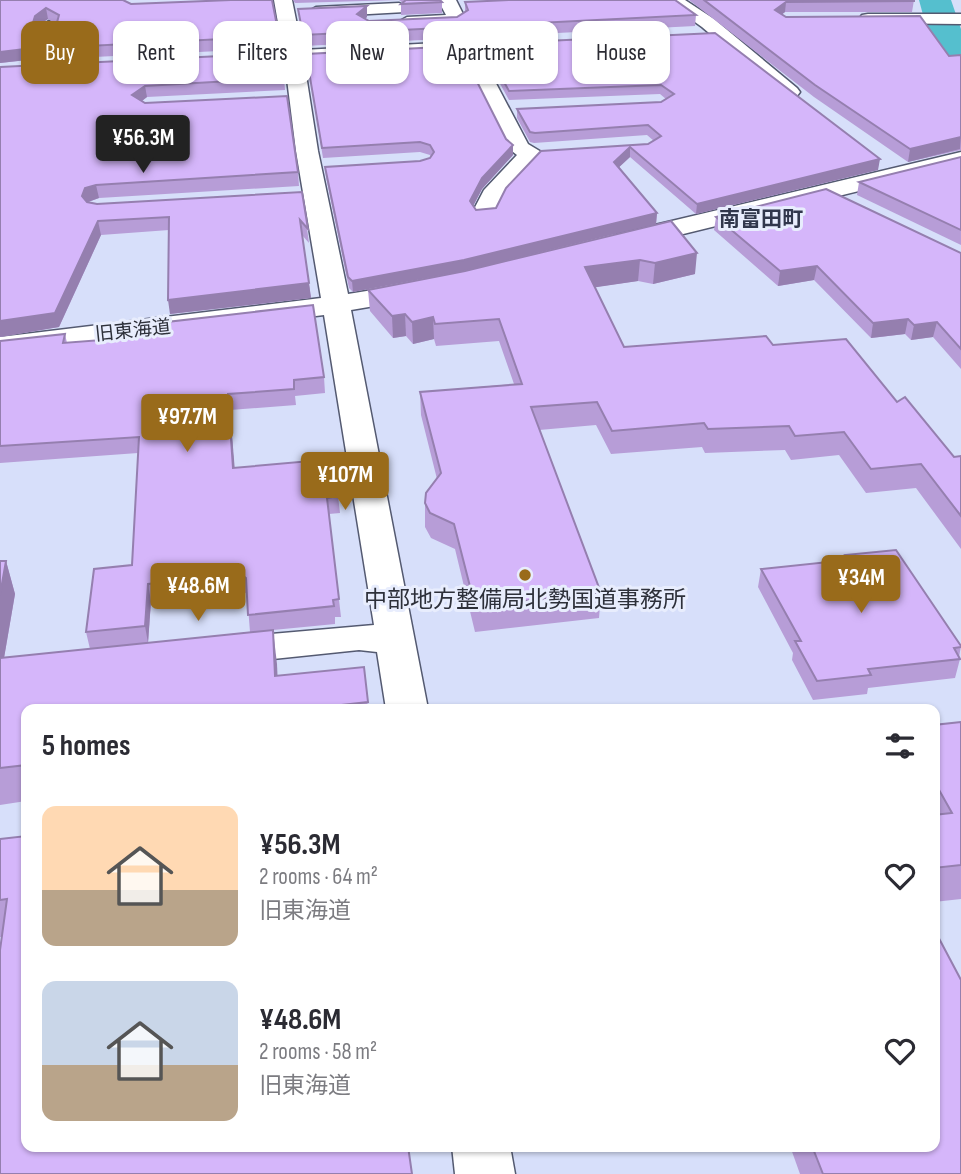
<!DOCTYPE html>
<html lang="en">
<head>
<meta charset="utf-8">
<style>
	body { margin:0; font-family:"Sofia Sans Condensed","Noto Sans JP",sans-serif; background:#f2f2f3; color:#2b2b33; height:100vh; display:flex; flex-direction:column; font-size:26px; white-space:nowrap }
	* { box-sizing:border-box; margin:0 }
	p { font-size:23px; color:#7c7c81 }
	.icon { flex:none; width:38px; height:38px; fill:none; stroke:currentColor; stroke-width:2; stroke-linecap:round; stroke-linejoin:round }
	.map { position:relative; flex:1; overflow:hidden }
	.panel { position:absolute; left:21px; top:704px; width:919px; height:448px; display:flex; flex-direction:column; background:#fff; border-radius:14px; box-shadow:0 2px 5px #0004 }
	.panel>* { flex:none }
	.hud { position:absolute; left:21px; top:21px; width:920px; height:63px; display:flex; gap:14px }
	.price { position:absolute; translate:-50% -60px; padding:0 16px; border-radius:7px; background:#996b1b; color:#fff; font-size:23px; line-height:46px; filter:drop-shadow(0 2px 4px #0008) }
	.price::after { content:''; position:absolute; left:50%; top:42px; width:21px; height:16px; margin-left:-10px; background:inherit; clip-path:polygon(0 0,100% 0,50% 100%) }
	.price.on { background:#222; color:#fff }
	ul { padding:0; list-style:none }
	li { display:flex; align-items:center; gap:21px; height:175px; padding:0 21px }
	li span { display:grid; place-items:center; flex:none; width:196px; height:140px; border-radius:14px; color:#555 }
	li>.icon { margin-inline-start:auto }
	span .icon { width:84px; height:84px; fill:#fffc; stroke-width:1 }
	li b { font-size:30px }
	h2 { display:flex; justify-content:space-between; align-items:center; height:84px; padding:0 21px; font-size:30px }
	.chip { padding:0 24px; border-radius:14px; background:#fff; box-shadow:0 2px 5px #0004; font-size:24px; line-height:63px }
	.chip.on { background:#996b1b; color:#fff }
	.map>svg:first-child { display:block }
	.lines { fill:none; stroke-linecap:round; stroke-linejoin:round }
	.river { fill:#55bfce; fill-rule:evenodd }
	.minor-casing { stroke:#545a71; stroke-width:3 }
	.minor { fill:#fff; fill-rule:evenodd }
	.wall { fill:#b79dd7; fill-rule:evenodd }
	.shaded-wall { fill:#957faf }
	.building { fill:#d5b6fa; stroke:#957faf; stroke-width:2 }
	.poi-dot { fill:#996b1b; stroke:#e8edfd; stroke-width:2.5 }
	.labels { text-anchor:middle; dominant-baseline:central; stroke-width:6; stroke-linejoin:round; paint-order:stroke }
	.far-street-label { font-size:19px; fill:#2d303a; stroke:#e8edfd }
	.far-neighbourhood-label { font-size:21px; font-weight:bold; fill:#31374c; stroke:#e8edfd }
	.poi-label { font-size:23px; fill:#2d303a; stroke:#e8edfd }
</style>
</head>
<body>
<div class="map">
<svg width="961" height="1174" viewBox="0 0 961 1174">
	<rect width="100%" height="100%" fill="#d7dffa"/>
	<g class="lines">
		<path class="river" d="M 919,0 L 951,0 L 961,29 L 961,96 L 948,93 L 942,85 Z"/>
		<defs>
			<g id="minor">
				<path d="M 274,0 L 292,0 L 302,50 L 536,38 L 545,44 L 536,50 L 480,53 L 528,144 L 543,153 L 504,197 L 494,218 L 476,218 L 472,213 L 484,190 L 517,155 L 508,148 L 461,54 L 304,62 L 318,151 L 348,294 L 422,282 L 432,284 L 436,290 L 432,296 L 422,298 L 351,310 L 428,709 L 386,709 L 377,652 L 359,650 L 224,664 L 210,660 L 204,651 L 210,642 L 224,638 L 374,625 L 324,315 L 0,355 L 0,337 L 321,298 L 296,151 L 285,63 L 229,66 L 219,60 L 229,54 L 283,51 Z"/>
				<path d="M 438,0 L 456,0 L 466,20 L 463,24 L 407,27 L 398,22 L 407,17 L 446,15 Z"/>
				<path d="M 664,0 L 685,0 L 714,19 L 797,88 L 800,92 L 797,96 L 783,96 L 702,27 Z"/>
				<path d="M 399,3 L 408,8 L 405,12 L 316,17 L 307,12 L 316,7 Z"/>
				<path d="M 868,14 L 961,14 L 961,24 L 862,23 L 859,19 L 862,15 Z"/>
				<path d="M 49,21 L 58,27 L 48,68 L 45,72 L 31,72 L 28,68 L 40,27 Z"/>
				<path d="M 961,152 L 961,166 L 626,248 L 617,246 L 613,240 L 617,234 Z"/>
				<path d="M 452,1146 L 510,1146 L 515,1174 L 455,1174 Z"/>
			</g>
		</defs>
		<use href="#minor" class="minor-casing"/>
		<use href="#minor" class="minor"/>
	</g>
	<g class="wall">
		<path d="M 0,0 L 128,3 L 131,4 L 279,36 L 280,48 L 52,59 L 50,48 L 56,24 L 48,19 L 37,26 L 27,60 L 0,63 Z"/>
		<path d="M 293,0 L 440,0 L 442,2 L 442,13 L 401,15 L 401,4 L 403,3 L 399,0 L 295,3 Z"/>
		<path d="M 689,0 L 914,0 L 912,12 L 785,12 L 782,14 L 786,17 L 949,56 L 961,55 L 961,150 L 908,162 L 814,97 Z"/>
		<path d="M 465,2 L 696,15 L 695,26 L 304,46 L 298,9 L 367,17 L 365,19 L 369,21 L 457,17 L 465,12 Z"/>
		<path d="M 715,33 L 878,170 L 696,214 L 630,157 L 619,167 L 657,213 L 656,224 L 353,292 L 349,288 L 326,177 L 325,167 L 420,161 L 430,158 L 431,157 L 430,155 L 420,152 L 323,158 L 306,54 L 506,139 L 513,145 L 513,155 L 482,189 L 473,206 L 476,210 L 496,208 L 541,151 L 648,144 L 654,141 L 647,135 L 534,143 L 530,142 L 517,118 L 517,109 L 661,102 L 666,99 L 660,94 L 509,100 L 483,53 L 483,44 Z"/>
		<path d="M 282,53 L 285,90 L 147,97 L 142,101 L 298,172 L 299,186 L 99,198 L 88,202 L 97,204 L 302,192 L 309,243 L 302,235 L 311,298 L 170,314 L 169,230 L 101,235 L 59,327 L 0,337 L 0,67 Z"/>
		<path d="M 961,157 L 961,245 L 857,195 L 859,182 Z"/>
		<path d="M 716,217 L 961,253 L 961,369 L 933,337 L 911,340 L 905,334 L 871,338 L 814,280 L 778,286 L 714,230 Z"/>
		<path d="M 671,221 L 695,274 L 653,284 L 638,281 L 595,287 L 624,347 L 773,345 L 897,402 L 954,457 L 961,456 L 961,549 L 916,488 L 866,493 L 839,455 L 791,460 L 785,450 L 705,453 L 702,447 L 611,454 L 596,425 L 539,430 L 601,593 L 599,618 L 475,632 L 455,549 L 431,538 L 425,527 L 425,503 L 437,479 L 421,415 L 420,392 L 514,384 L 499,341 L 436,346 L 434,339 L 413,344 L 406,336 L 393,338 L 370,311 L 368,290 L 465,271 Z"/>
		<path d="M 65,334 L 67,343 L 324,377 L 325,393 L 295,396 L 296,405 L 230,410 L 234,468 L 338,496 L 340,513 L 329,514 L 341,617 L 335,617 L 335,624 L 273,630 L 277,676 L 364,667 L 368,709 L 26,709 L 26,801 L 0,805 L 0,561 L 6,561 L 15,594 L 4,658 L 90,649 L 86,632 L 132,565 L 138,453 L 0,463 L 0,341 ZM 244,592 L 247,594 L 250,632 L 148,643 L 151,601 Z"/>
		<path d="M 845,555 L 961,646 L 959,657 L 960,659 L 955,678 L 868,688 L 867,694 L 813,700 L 792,660 L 793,653 L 758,587 L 761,569 L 844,560 Z"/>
		<path d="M 961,722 L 961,899 L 934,902 L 934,725 Z"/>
		<path d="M 26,836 L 2,937 L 0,937 L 0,839 Z"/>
		<path d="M 790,1146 L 934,1146 L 961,1174 L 800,1174 Z"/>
	</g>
	<g class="shaded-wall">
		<path d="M 786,2 L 785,12 L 774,21 L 775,10 Z"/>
		<path d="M 367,6 L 367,17 L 358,25 L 357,14 Z"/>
		<path d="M 46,8 L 48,19 L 37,26 L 27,60 L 0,63 L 0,52 L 35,16 Z"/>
		<path d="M 145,86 L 147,97 L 134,107 L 132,95 Z"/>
		<path d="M 961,137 L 960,149 L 908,162 L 910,149 Z"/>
		<path d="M 513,145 L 513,155 L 482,189 L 470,212 L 470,201 L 482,178 Z"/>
		<path d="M 630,147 L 630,157 L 614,172 L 614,162 Z"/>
		<path d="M 880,159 L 878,170 L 696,214 L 697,204 Z"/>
		<path d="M 96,185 L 99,198 L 88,202 L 85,209 L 82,196 L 85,188 Z"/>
		<path d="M 657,213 L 656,224 L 464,271 L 353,292 L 352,281 Z"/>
		<path d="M 98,221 L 101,235 L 59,327 L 0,337 L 0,321 Z"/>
		<path d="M 697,253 L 695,274 L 653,284 L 655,263 Z"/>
		<path d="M 640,260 L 638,281 L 584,289 L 585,267 Z"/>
		<path d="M 817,266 L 814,280 L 778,286 L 780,271 Z"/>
		<path d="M 309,283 L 311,298 L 170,314 L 168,300 Z"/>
		<path d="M 405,314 L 406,336 L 393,338 L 392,316 Z"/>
		<path d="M 433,317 L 434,339 L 413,344 L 412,322 Z"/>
		<path d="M 908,319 L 905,334 L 871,338 L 873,323 Z"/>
		<path d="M 937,322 L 933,337 L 911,340 L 914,325 Z"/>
		<path d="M 228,394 L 230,410 L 236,484 L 233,468 Z"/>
		<path d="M 6,561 L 15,594 L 4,658 L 0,660 L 0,595 Z"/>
		<path d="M 148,584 L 151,601 L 148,643 L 145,626 Z"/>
		<path d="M 273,630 L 277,664 L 279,709 L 275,676 Z"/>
	</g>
	<g class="building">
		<path d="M 0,0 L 123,0 L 131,4 L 231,0 L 272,0 L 279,36 L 50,48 L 59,15 L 46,8 L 35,16 L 25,49 L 0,52 Z"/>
		<path d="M 406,0 L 440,0 L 442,2 L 401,4 Z"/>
		<path d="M 509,0 L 675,0 L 696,15 L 303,35 L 298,9 L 367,6 L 357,14 L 369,21 L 457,17 L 468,10 L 465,2 Z"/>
		<path d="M 704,0 L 914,0 L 914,1 L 786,2 L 775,10 L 786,17 L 920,16 L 949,56 L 961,55 L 961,137 L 910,149 L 815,85 Z"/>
		<path d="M 715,33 L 880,159 L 697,204 L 630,147 L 614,162 L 657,213 L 464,260 L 352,281 L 348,277 L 325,167 L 420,161 L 430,158 L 434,152 L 430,145 L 420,142 L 322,148 L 306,54 L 459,46 L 506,139 L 513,145 L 482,178 L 470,201 L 476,210 L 496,208 L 506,188 L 541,151 L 648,144 L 661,136 L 648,125 L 535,133 L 530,132 L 517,109 L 661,102 L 674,94 L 661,85 L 509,91 L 483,44 Z"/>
		<path d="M 282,53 L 284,78 L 145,86 L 132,95 L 145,103 L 287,96 L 298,172 L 96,185 L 85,188 L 82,196 L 87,202 L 97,204 L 302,192 L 308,229 L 300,220 L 309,283 L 168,300 L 169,217 L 98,221 L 55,313 L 0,321 L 0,67 Z"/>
		<path d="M 961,157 L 961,230 L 859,182 Z"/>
		<path d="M 826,189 L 961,253 L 961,349 L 937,322 L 914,325 L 908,319 L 873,323 L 817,266 L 780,271 L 716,217 Z"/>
		<path d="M 671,221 L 697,253 L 655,263 L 640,260 L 585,267 L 624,347 L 766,336 L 773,345 L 846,339 L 897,402 L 905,397 L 954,457 L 961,456 L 961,516 L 921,464 L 871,469 L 844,432 L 795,436 L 789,426 L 708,429 L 704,423 L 612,431 L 597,402 L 531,407 L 601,593 L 475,606 L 454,524 L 430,513 L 425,503 L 426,493 L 441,473 L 420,392 L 522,384 L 499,319 L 435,324 L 433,317 L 412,322 L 405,314 L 392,316 L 368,290 L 465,271 Z"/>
		<path d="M 313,305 L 324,377 L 294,380 L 294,389 L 228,394 L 233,468 L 333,459 L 338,496 L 327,498 L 339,599 L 333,600 L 334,606 L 248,615 L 246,578 L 242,575 L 148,584 L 145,626 L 86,632 L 94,569 L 132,565 L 139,437 L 0,446 L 0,341 L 65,334 L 63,343 L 167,335 L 167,322 Z"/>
		<path d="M 896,550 L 961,646 L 961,647 L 954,648 L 960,659 L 868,669 L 871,675 L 817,681 L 795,641 L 801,641 L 761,569 L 848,560 L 845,555 Z"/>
		<path d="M 0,561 L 6,561 L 0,595 Z"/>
		<path d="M 273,630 L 275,676 L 364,667 L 368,702 L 306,709 L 26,709 L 26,765 L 0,768 L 0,658 Z"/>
		<path d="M 961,722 L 961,865 L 934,868 L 934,815 L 952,813 L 934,781 L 934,725 Z"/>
		<path d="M 26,836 L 26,1146 L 408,1146 L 412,1174 L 0,1174 L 0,950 L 7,899 L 0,900 L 0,839 Z"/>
		<path d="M 934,929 L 961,980 L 961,1174 L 823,1174 L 812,1146 L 934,1146 Z"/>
	</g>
	<circle class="poi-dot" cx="525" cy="575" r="7"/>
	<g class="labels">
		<g class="far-street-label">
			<text transform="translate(133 331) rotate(-6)">旧東海道</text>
		</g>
		<g class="far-neighbourhood-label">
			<text x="761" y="219">南富田町</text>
		</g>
		<g class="poi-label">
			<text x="525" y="600">中部地方整備局北勢国道事務所</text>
		</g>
	</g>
</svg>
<b class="price on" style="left:143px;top:175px">¥56.3M</b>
<b class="price" style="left:187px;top:454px">¥97.7M</b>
<b class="price" style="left:345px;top:512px">¥107M</b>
<b class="price" style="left:861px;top:615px">¥34M</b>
<b class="price" style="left:198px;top:623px">¥48.6M</b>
<div class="hud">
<a class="chip on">Buy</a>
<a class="chip">Rent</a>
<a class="chip">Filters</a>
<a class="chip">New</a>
<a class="chip">Apartment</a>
<a class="chip">House</a>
</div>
<section class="panel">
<h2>5 homes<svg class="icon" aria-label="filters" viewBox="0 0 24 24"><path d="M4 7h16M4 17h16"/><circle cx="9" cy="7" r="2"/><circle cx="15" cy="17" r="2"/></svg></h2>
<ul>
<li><span style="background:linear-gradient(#ffd9b3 60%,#b9a48a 0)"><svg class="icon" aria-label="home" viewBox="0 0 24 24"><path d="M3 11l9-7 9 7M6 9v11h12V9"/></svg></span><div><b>¥56.3M</b><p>2 rooms · 64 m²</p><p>旧東海道</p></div><svg class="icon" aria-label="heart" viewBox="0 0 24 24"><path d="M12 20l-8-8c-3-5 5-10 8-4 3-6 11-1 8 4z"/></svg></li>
<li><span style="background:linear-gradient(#c9d6e8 60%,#b9a48a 0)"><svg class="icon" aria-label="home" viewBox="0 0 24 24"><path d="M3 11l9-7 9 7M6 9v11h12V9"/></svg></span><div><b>¥48.6M</b><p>2 rooms · 58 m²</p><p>旧東海道</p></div><svg class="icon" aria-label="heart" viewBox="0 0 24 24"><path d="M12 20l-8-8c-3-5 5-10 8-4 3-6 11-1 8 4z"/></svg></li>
</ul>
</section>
</div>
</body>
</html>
